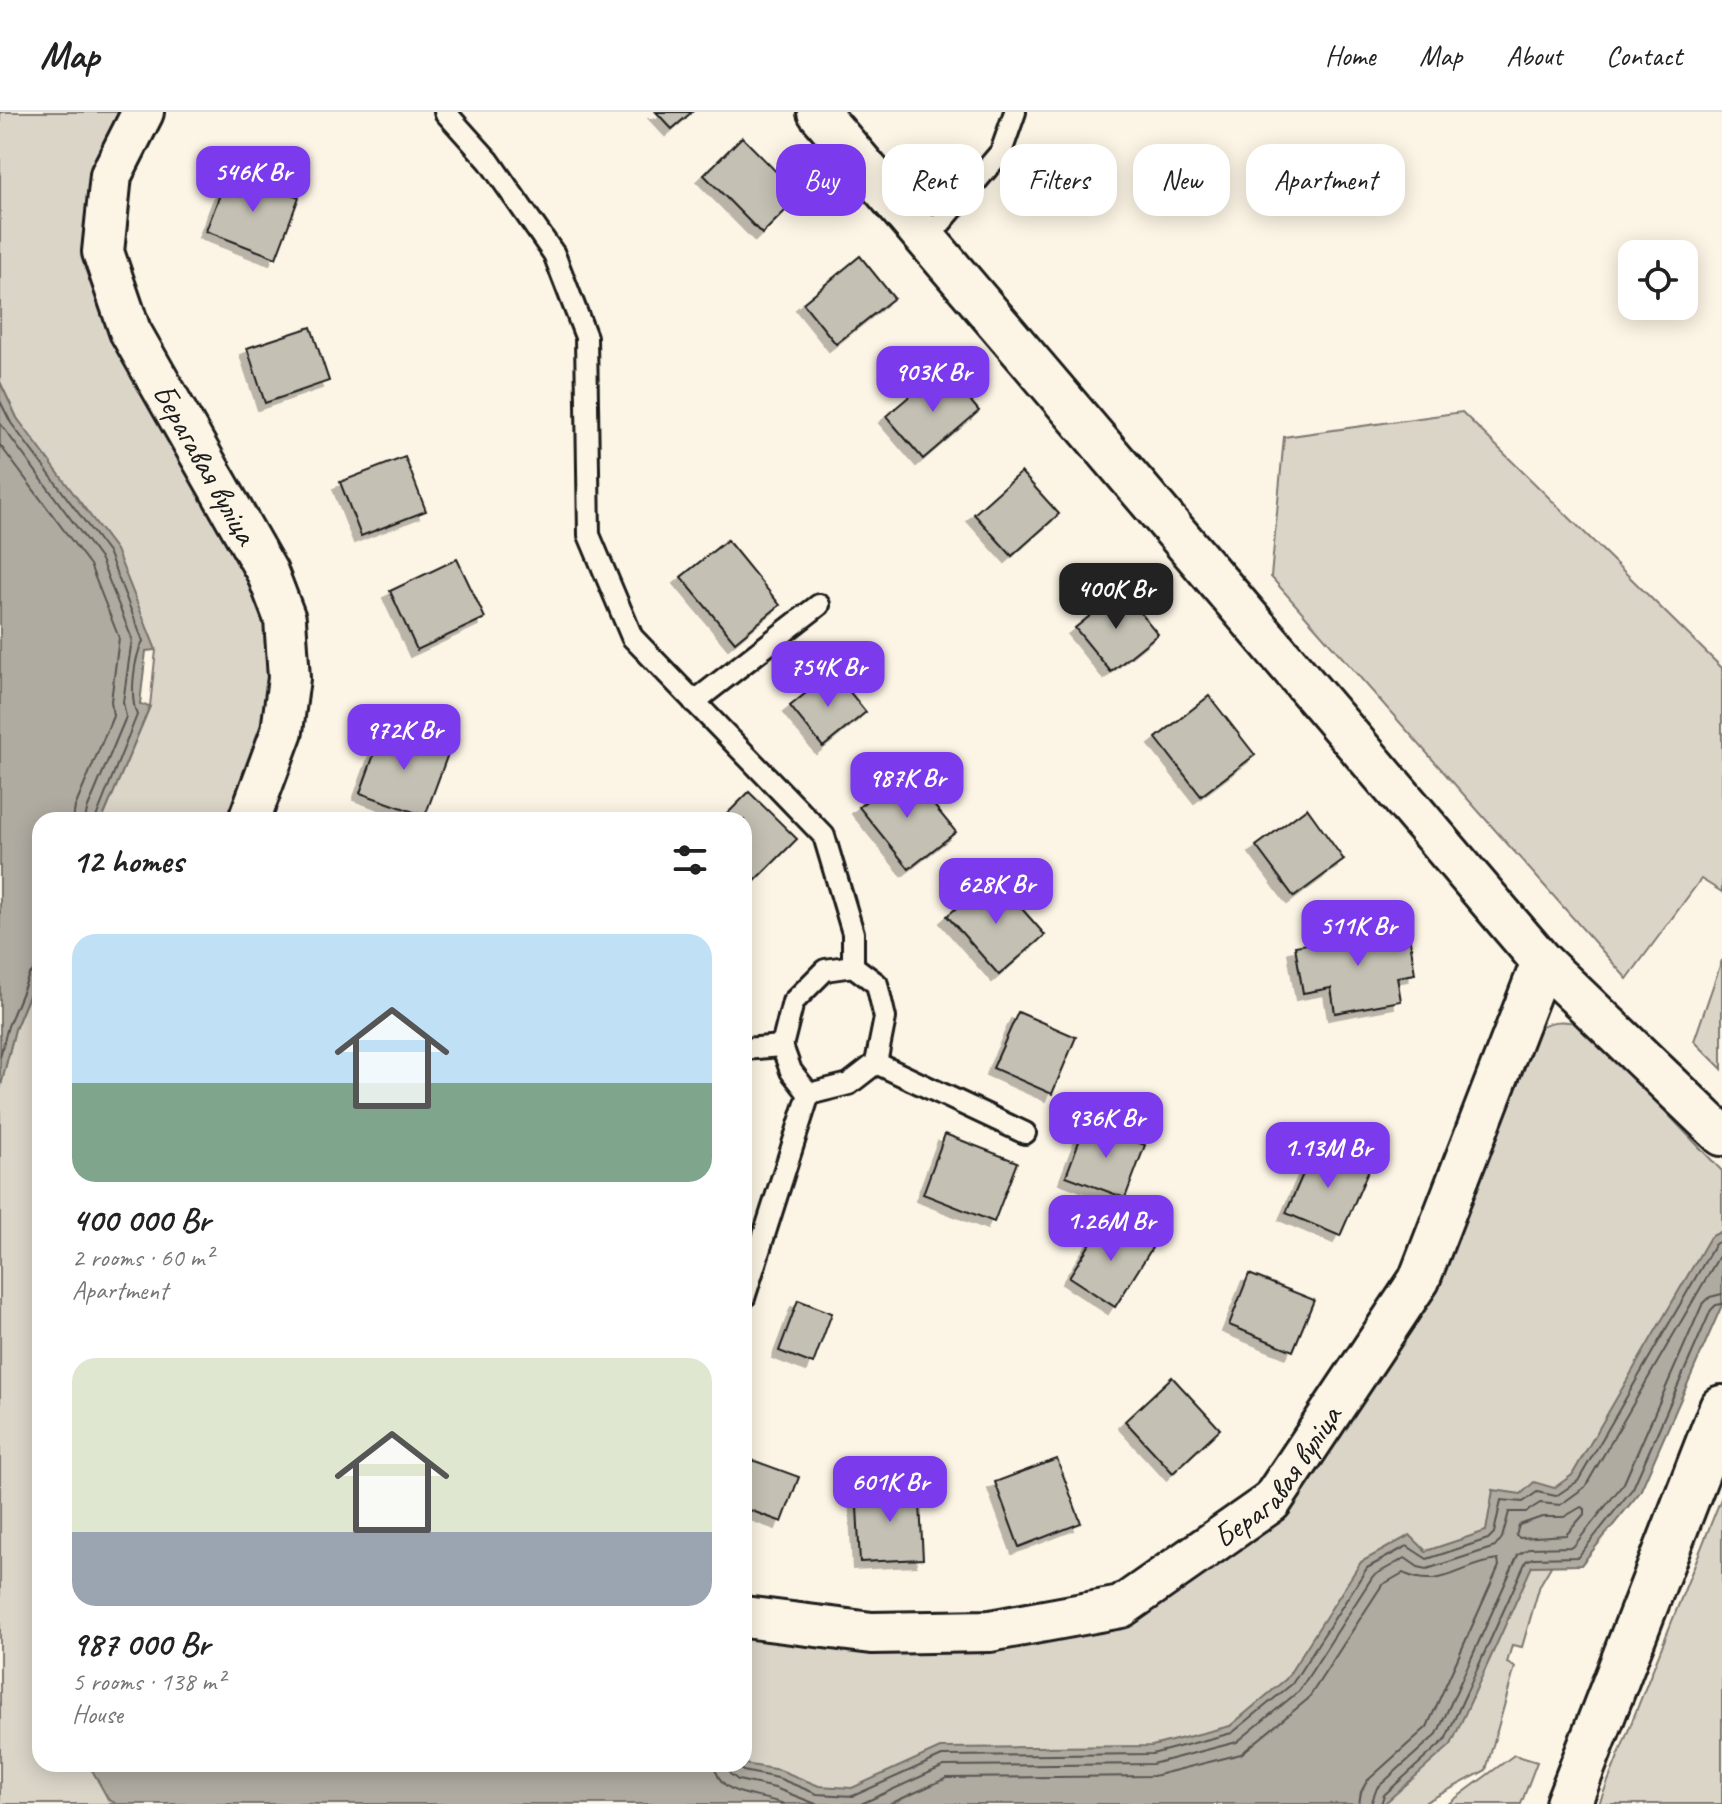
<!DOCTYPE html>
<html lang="en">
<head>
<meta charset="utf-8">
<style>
	body { margin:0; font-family:Caveat,sans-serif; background:#f6f6f6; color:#222; height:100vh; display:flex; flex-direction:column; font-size:30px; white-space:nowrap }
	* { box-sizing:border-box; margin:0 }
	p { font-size:26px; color:#767676 }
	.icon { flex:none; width:44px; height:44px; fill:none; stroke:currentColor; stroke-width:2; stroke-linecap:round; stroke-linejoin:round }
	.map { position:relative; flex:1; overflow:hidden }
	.side { position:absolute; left:32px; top:700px; width:720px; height:960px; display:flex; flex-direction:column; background:#fff; border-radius:24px; box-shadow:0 4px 20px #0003 }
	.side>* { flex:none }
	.hud { position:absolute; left:776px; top:32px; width:760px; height:72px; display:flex; gap:16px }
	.tools { position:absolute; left:1618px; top:128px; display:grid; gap:16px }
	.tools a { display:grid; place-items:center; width:80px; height:80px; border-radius:16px; background:#fff; box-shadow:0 4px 20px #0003; font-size:40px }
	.price { position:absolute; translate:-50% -68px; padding:0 18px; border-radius:16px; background:#7c3aed; color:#fff; font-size:26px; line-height:52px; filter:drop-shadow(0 2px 4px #0008) }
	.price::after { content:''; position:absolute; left:50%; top:48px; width:24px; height:18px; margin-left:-12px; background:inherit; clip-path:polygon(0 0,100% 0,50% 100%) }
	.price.on { background:#222; color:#fff }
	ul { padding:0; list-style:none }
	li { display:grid; align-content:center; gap:16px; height:424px; padding:0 40px }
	li span { display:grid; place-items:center; height:248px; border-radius:24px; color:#555 }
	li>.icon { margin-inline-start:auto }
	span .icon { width:144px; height:144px; fill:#fffc; stroke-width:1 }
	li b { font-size:34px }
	h2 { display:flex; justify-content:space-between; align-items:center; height:96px; padding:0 40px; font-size:34px }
	.tag { padding:0 28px; border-radius:24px; background:#fff; box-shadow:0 4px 20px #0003; font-size:28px; line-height:72px }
	.tag.on { background:#7c3aed; color:#fff }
	header { display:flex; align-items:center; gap:48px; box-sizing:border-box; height:112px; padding:0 40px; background:#fff; border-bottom:2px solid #e0e0e0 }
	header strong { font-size:38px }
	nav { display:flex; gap:44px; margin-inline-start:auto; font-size:28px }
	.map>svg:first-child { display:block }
	.green { fill:#dbd5c8; stroke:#7c7872; stroke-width:2 }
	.water { fill:#b0aba1; stroke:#75726c; stroke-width:2 }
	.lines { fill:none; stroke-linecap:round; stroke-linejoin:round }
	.shore { stroke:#575551; stroke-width:2 }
	.building { fill:#c4c0b3; stroke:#1c1c1c; stroke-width:2; filter:url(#shadow) }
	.service-casing { stroke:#1c1c1c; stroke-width:26 }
	.minor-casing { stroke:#1c1c1c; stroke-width:46 }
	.tertiary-casing { stroke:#1c1c1c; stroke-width:50 }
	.service { stroke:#fcf5e5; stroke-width:20 }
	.minor { stroke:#fcf5e5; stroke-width:40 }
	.tertiary { stroke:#fcf5e5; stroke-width:44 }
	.labels { text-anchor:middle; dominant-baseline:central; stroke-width:8; stroke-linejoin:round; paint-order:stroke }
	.street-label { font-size:32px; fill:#1c1c1c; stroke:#fcf5e5 }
</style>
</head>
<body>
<header>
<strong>Map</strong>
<nav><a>Home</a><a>Map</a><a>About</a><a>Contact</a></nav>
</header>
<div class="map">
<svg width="1722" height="1692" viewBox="0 0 1722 1692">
	<defs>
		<filter id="shadow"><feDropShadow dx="-7" dy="7" stdDeviation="0" flood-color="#0004"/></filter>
	</defs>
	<rect width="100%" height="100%" fill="#fcf5e5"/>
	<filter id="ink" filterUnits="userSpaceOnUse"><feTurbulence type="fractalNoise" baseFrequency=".0125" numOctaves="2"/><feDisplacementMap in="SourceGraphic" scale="16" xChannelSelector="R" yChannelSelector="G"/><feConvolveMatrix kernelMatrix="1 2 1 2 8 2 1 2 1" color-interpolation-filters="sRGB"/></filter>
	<g filter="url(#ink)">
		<g class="green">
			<path d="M 0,0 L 126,0 L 90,142 L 252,464 L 270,510 L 273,567 L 265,616 L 232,708 L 102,708 L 150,594 L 156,538 L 17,306 L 0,270 Z"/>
			<path d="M 1462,300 L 1722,556 L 1722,780 L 1701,767 L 1627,867 L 1271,465 L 1284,325 Z"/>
			<path d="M 1722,848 L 1722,957 L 1694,929 Z"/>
			<path d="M 40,857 L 40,1652 L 744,1652 L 744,1519 L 991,1533 L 1279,1401 L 1530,921 C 1548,908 1561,907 1583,913 L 1722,1059 L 1722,1163 L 1540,1473 L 1522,1535 L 1512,1533 L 1507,1551 L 1515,1555 L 1486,1658 L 1422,1692 L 0,1692 L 0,977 L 15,917 Z"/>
			<path d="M 1722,1384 L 1722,1692 L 1599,1692 Z"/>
			<path d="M 1514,1643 L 1537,1650 L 1521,1692 L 1448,1692 Z"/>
		</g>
		<g class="water">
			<path d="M 0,270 L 17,306 L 116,438 L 156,538 L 146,539 L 140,592 L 150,594 L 102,708 L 40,708 L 40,857 L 15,917 L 0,977 Z"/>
			<path d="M 1722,1119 L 1722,1193 L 1640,1380 L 1581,1453 L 1532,1454 L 1451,1633 L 1384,1692 L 117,1692 L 108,1687 L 92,1658 L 94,1652 L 744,1652 L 780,1658 L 819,1674 L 852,1676 L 940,1636 L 1152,1634 L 1230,1614 L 1286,1567 L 1361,1450 L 1410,1423 L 1426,1439 L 1486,1419 L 1493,1378 L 1521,1382 L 1534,1370 L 1554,1376 L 1572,1363 L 1710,1125 Z"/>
		</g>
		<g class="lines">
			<g class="shore">
				<path d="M 0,289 L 11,311 L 109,442 L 143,529 C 134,546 129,585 137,603 L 95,708"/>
				<path d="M 0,311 L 101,448 L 132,527 L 123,590 L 126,605 L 87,698 L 85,708"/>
				<path d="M 0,333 L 90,453 L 119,526 L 111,589 L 113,604 L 75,695 L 73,708"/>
				<path d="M 0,945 L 8,914 L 29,863 L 34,858 L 40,857"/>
				<path d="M 1581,1395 L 1585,1397 L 1585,1401 L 1566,1423 L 1520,1426 L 1516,1424 L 1519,1413 L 1542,1405 L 1564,1405 Z"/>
				<path d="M 714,1652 C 720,1687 757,1681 784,1692"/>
				<path d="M 726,1652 L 730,1662 L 738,1668 L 775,1676 L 816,1692"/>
				<path d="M 736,1652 L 743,1659 L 778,1666 L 817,1682 L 853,1684 L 942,1644 L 1152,1642 L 1232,1621 L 1292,1572 L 1367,1456 L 1407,1434 L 1427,1447 L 1488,1427 L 1494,1421 L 1501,1388 L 1523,1390 L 1537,1380 L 1556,1384 L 1578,1369 L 1715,1132 L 1722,1128"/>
				<path d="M 861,1692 L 944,1654 L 1152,1652 L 1237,1630 L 1299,1579 L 1373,1464 L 1405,1446 L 1418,1455 L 1427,1457 L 1495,1435 L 1502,1426 L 1509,1400 L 1526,1400 L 1540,1391 L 1560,1393 L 1585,1375 L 1722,1139"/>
				<path d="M 890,1692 L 947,1666 L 1153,1664 L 1241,1642 L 1308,1587 L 1382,1473 L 1403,1461 C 1442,1479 1460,1452 1498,1448 L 1499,1454 L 1427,1615 L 1367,1669 L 1361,1680 L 1359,1692"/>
				<path d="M 1371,1692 L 1377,1676 L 1437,1622 L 1518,1443 L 1530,1436 L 1573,1435 L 1624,1371 L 1702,1193 L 1710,1185 L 1722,1182"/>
				<path d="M 1381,1692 L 1384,1683 L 1445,1628 L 1526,1449 L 1533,1446 L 1578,1445 L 1633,1376 L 1711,1198 L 1716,1193 L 1722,1192"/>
			</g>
		</g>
		<g class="building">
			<path d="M 656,0 L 692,0 L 672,17 Z"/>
			<path d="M 742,25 L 800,84 L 762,122 L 704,63 Z"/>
			<path d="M 229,59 L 299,85 L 276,146 L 206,119 Z"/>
			<path d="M 860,144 L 894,186 L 836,232 L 803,191 Z"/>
			<path d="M 311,215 L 329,269 L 265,291 L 247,236 Z"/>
			<path d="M 943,256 L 979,299 L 923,347 L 886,304 Z"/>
			<path d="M 405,345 L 426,399 L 361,424 L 340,370 Z"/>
			<path d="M 1021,360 L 1059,402 L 1012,444 L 974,402 Z"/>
			<path d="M 727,428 L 780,493 L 735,530 L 681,465 Z"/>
			<path d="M 457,447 L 485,506 L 417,538 L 390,479 Z"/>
			<path d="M 1122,478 L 1158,522 L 1111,560 L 1075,516 Z"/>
			<path d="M 833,559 L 866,600 L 823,635 L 790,594 Z"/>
			<path d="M 1209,584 L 1255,643 L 1201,684 L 1156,626 Z"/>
			<path d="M 384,615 L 449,639 L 425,704 L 360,681 Z"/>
			<path d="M 905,658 L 956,720 L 909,757 L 859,695 Z"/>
			<path d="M 749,680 L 797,727 L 750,774 L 744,768 L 744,708 L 721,708 Z"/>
			<path d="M 1307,696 L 1344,748 L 1294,785 L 1256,734 Z"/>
			<path d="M 993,764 L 1045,823 L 999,863 L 947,804 Z"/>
			<path d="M 1408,815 L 1415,862 L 1397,865 L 1401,889 L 1335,901 L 1331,876 L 1303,881 L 1295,834 Z"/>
			<path d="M 1018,900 L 1076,925 L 1052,982 L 993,956 Z"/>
			<path d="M 1086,1011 L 1145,1033 L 1125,1086 L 1066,1064 Z"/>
			<path d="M 945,1022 L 1017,1050 L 994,1110 L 923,1082 Z"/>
			<path d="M 1316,1032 L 1370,1055 L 1340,1124 L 1286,1101 Z"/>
			<path d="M 1106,1107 L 1152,1136 L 1115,1195 L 1069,1165 Z"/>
			<path d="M 1249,1162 L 1314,1188 L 1293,1239 L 1229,1213 Z"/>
			<path d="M 798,1188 L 832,1201 L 813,1252 L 779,1239 Z"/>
			<path d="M 1172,1265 L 1220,1317 L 1173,1361 L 1125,1309 Z"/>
			<path d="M 744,1345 L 799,1365 L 782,1410 L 744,1396 Z"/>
			<path d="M 1057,1347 L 1081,1411 L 1019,1435 L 995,1370 Z"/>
			<path d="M 919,1373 L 923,1447 L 860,1450 L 856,1377 Z"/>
		</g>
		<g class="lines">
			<defs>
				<g id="service">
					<path d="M 445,0 L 489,49 L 554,142 L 586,225 L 589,423 L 632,525 L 824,724 L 853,821 L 853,854"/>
					<path d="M 927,127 L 1001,40 L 1015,0"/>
					<path d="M 694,590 L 819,493"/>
					<path d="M 853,854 L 877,872 L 885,906 L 876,951 L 849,972 L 809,982 L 791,959 L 782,934 L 793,890 L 825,858 Z"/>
					<path d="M 744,937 L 782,934"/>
					<path d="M 876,951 L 1025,1021"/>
					<path d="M 744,1186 L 809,982"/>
				</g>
				<g id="minor">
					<path id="s1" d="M 143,0 L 111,63 L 103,140 L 130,219 L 267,460 L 285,507 L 289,566 L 282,619 L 249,708"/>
					<path d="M 818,0 L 1542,850 L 1722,1023"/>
					<path id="s2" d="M 744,1505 L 872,1521 L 990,1519 L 1121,1495 L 1271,1390 L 1419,1168 L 1542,850"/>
				</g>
				<path id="tertiary" d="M 1568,1692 L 1722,1296"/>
			</defs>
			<use href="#service" class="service-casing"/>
			<use href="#minor" class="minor-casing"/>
			<use href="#tertiary" class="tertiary-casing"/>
			<use href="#service" class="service"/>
			<use href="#minor" class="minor"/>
			<use href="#tertiary" class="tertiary"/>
		</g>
	</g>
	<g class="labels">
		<g class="street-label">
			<text stroke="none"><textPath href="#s1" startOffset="384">Берагавая вуліца</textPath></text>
			<text stroke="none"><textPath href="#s2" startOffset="586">Берагавая вуліца</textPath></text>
		</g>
	</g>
</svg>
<div class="tools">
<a><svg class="icon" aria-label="locate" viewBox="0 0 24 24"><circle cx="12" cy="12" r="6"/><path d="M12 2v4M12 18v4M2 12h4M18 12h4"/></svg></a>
</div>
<b class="price" style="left:253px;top:102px">546K Br</b>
<b class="price" style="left:933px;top:302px">903K Br</b>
<b class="price on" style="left:1116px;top:519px">400K Br</b>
<b class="price" style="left:828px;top:597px">754K Br</b>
<b class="price" style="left:404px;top:660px">972K Br</b>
<b class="price" style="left:907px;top:708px">987K Br</b>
<b class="price" style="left:996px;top:814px">628K Br</b>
<b class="price" style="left:1358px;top:856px">511K Br</b>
<b class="price" style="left:1106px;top:1048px">936K Br</b>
<b class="price" style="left:1328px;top:1078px">1.13M Br</b>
<b class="price" style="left:1111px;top:1151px">1.26M Br</b>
<b class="price" style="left:890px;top:1412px">601K Br</b>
<div class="hud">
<a class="tag on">Buy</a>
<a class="tag">Rent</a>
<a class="tag">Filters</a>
<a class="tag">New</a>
<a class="tag">Apartment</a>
</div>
<section class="side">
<h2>12 homes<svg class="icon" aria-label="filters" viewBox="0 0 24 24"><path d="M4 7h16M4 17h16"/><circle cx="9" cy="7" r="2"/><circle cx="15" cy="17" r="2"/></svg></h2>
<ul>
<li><span style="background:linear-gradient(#bfe0f5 60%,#7fa58c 0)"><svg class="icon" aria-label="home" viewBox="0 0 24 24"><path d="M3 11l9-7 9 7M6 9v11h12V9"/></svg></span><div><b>400 000 Br</b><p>2 rooms · 60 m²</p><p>Apartment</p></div></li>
<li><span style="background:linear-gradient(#dfe7d0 70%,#9aa5b1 0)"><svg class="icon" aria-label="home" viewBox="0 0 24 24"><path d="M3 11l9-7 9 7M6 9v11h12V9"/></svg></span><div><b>987 000 Br</b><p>5 rooms · 138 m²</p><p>House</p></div></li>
</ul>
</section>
</div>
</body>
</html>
